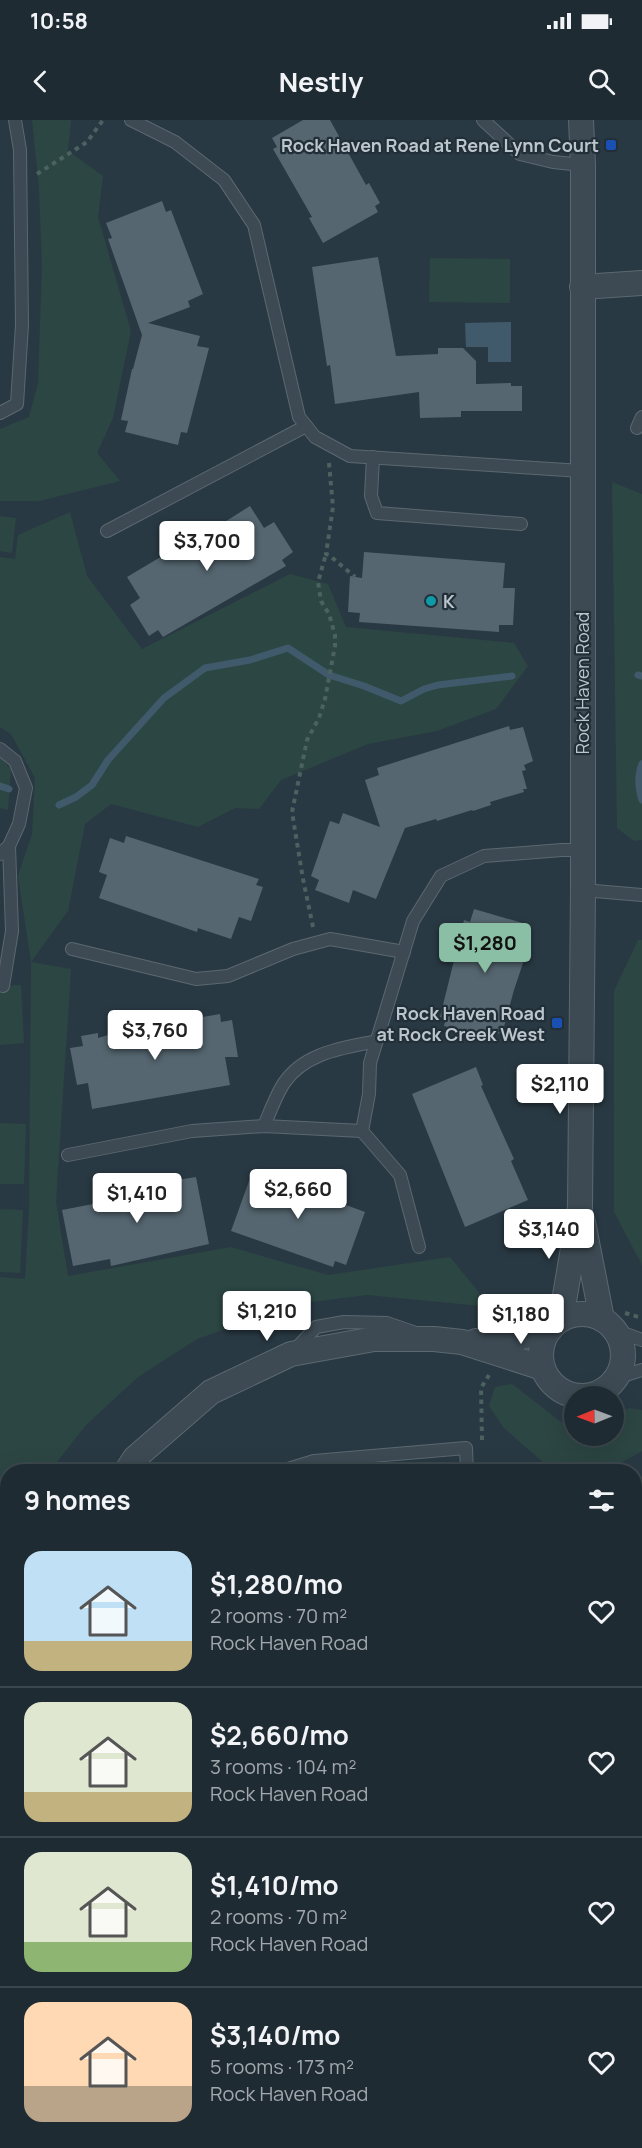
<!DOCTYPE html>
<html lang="en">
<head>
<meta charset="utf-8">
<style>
	body { margin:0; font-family:Manrope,sans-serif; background:#2c373e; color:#f1f3f6; height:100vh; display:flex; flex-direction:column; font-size:22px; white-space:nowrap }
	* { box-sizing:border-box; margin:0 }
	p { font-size:20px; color:#a1a7ac }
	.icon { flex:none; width:33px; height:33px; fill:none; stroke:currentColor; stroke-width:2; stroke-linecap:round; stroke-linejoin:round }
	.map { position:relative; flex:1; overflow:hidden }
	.panel { position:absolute; left:0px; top:1344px; width:642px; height:684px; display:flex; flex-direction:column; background:#1f2b32; border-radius:24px 24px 0 0; box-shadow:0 6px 24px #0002,0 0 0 2px #3c474d }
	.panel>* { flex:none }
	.needle { width:39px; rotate:269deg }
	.tools { position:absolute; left:564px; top:1266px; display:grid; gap:12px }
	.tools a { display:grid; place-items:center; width:60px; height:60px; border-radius:50%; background:#1f2b32; box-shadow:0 6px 24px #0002,0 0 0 2px #3c474d; font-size:30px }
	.price { position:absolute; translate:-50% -51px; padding:0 14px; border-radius:6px; background:#fff; color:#222; font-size:20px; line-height:39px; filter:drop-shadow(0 2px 3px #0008) }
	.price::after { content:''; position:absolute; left:50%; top:36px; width:18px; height:14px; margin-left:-9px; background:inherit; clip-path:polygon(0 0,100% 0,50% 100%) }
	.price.current { background:#8abfa5; color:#111 }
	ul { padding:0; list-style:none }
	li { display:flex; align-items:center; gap:18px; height:150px; padding:0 24px }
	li+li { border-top:2px solid #3c474d }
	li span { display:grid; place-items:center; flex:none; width:168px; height:120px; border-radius:18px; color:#555 }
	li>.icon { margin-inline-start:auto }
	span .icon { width:72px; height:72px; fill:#fffc; stroke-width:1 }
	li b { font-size:26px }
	h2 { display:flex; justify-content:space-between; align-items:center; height:72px; padding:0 24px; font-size:26px }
	.status { display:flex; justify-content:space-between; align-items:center; height:42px; padding:0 30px; background:#1f2b32; direction:ltr }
	.status svg { height:16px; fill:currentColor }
	header { display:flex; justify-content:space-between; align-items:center; height:78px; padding:0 24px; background:#1f2b32; font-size:27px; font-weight:700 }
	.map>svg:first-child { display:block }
	.green { fill:#2c4643 }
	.water { fill:#405a6b }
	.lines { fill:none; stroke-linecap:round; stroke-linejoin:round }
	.stream { stroke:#405a6b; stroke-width:7 }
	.building { fill:#556670 }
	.service-casing { stroke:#5c6870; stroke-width:14 }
	.minor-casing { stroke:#5c6870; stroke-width:26 }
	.path { stroke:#4b6260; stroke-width:4; stroke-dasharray:4.5 4.5; stroke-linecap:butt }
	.service { stroke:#3d4a53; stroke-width:12 }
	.minor { stroke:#3d4a53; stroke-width:24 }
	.transit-dot { fill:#1a4fb4; stroke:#222f38; stroke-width:2 }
	.culture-dot { fill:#0f9aa8; stroke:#222f38; stroke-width:2 }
	.labels { text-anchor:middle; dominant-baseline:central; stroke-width:4.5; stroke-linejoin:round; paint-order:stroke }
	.poi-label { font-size:18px; font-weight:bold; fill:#bbc5cc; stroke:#222f38; text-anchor:end }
	.street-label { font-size:18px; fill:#bbc5cc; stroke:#222f38 }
</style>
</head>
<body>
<div class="status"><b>10:58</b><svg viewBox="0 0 49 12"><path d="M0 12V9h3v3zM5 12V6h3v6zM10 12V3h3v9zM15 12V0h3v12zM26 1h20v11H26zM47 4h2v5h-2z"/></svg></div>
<header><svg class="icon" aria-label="back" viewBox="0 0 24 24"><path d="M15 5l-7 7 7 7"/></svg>Nestly<svg class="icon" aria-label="search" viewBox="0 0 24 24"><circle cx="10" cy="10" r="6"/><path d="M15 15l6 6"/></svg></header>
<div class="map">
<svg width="642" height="2028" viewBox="0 0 642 2028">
	<rect width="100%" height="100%" fill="#293943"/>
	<g class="green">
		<path d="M 32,0 L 71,0 L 68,31 L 103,56 L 98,97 L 131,211 L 113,298 L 97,333 L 120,361 L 39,381 L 0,381 L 0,309 L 29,297 L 38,263 L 42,146 L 39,67 Z"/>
		<path d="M 430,138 L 510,139 L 510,183 L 429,182 Z"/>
		<path d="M 612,362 L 642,374 L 642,720 L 634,721 L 617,708 Z"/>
		<path d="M 70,392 L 87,456 L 142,529 L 290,454 L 328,464 L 346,507 L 514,523 L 528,546 L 496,589 L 437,611 L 368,624 L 281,660 L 259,689 L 235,688 L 198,707 L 111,684 L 85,704 L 68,791 L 31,842 L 71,849 L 56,1082 L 68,1156 L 231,1127 L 328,1155 L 450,1137 L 491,1187 L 367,1175 L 296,1184 L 197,1219 L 138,1257 L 86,1305 L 50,1351 L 8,1352 L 7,1372 L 0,1370 L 0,1157 L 25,1159 L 29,1091 L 31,842 L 18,756 L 32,714 L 35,658 L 11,614 L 0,607 L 0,437 L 15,439 L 18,415 Z"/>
		<path d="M 0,396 L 16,398 L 12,433 L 0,431 Z"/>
		<path d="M 0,636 L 11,650 L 8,690 L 0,688 Z"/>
		<path d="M 638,820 L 642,820 L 642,1145 L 614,1092 L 614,871 Z"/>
		<path d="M 21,865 L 24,923 L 0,925 L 0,866 Z"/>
		<path d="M 0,1003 L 26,1004 L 24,1064 L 0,1064 Z"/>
		<path d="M 0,1089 L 23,1090 L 20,1153 L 0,1152 Z"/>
		<path d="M 512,1264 L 561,1302 L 574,1301 L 574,1316 L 614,1316 L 614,1294 L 630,1288 L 642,1290 L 642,1331 L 621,1343 L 579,1350 L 545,1344 L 504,1308 L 489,1286 L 495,1267 Z"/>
	</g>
	<path class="water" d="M 511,202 L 511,242 L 488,242 L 488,227 L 466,227 L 465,203 Z"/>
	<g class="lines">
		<g class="stream">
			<path d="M 638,555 L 642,556"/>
			<path d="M 642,644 C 637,656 638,667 642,680"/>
			<path d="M 0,666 L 9,669"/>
			<path d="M 59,685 L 76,677 L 92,665 L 108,640 L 164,578 L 205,548 L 250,540 L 288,528 L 329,555 L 364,566 L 401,581 L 424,569 L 438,565 L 512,556"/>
		</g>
	</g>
	<g class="building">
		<path d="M 303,0 L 330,0 L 366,65 L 369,63 L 380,83 L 375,86 L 378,92 L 323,123 L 309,98 L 312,97 L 273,29 L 277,27 L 272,18 Z"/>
		<path d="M 162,81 L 166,92 L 171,90 L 203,174 L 188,181 L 190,187 L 148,203 L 200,216 L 197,226 L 209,228 L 187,313 L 181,312 L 178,325 L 125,312 L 128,301 L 121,300 L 132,249 L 133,249 L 142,215 L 108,119 L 112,118 L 106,103 Z"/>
		<path d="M 378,137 L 396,236 L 438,234 L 438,228 L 463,228 L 476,241 L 476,264 L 511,263 L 511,266 L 522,266 L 522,291 L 461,291 L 461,297 L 420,298 L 419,272 L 335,284 L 330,245 L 327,246 L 312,147 Z"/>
		<path d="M 250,386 L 264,408 L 274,402 L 293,432 L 282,440 L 286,446 L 163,517 L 158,510 L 149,516 L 130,485 L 140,478 L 127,457 L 214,405 L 215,408 Z"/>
		<path d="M 364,432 L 505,443 L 503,468 L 515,468 L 513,505 L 499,505 L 499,512 L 359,502 L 360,493 L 348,492 L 350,456 L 362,458 Z"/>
		<path d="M 509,606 L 510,610 L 523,607 L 533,641 L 524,645 L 526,650 L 522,651 L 527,669 L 523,669 L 524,672 L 490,682 L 491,685 L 473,691 L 472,690 L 437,701 L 436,699 L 405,708 L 376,779 L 353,770 L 349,783 L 315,770 L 319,760 L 311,756 L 330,701 L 339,704 L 343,693 L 380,707 L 365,660 L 379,655 L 377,648 Z"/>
		<path d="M 126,716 L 259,759 L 256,765 L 263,767 L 251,801 L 239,797 L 231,819 L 198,808 L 197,812 L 99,778 L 107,755 L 99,752 L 110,718 L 124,723 Z"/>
		<path d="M 474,789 L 526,804 L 523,817 L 531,819 L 514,870 L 502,914 L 496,913 L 494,919 L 444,906 L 446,898 L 440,897 L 464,800 L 470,802 Z"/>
		<path d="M 220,894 L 221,902 L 232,900 L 238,937 L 225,937 L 230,965 L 92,989 L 88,963 L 77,965 L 70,928 L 83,926 L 81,916 L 98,913 L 98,918 L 122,911 Z"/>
		<path d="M 476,947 L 483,965 L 481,966 L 514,1039 L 511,1041 L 528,1080 L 465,1107 L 412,974 Z"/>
		<path d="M 253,1050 L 301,1067 L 303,1063 L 323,1070 L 321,1075 L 327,1078 L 365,1092 L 346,1145 L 335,1141 L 333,1147 L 231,1111 Z"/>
		<path d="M 196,1057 L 209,1124 L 111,1146 L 110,1139 L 73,1146 L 62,1090 L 98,1083 L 97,1078 L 177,1062 L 177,1060 Z"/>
	</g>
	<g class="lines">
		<defs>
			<g id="service">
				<path d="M 131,0 L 175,22 L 224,60 L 254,105 L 299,297 L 315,317 L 350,336 L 582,351"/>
				<path d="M 483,0 L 520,34 L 553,42 L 583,45"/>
				<path d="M 0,293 L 17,284 L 22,205 L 20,30 L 15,0"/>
				<path d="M 637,308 L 642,297"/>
				<path d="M 373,337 L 371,376 L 377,393 L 521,404"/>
				<path d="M 107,411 L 306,306"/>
				<path d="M 0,629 L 15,641 L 26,668 L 19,704 L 9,726 L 0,734"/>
				<path d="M 583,770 L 642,775"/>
				<path d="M 72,829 L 196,859 L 228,856 L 293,829 L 330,819 L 404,832"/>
				<path d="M 3,866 L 12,811 L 9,726"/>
				<path d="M 264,1006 C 270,992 276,975 284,963 C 305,932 344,928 377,921"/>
				<path d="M 68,1035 L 192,1011 L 264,1006 L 362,1011"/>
				<path d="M 419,1127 L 400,1055 L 362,1011 L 369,974 L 370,943 L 413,801 L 441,756 L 484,736 L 562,730 L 583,730"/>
				<path d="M 615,1210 L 642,1220"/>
				<path d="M 293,1232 L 316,1207 L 344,1202 L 387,1203 L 413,1212"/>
				<path d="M 616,1258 L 642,1250"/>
				<path d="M 278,1352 L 314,1341 L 466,1328 L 467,1352"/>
				<path d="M 634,2014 L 642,2010"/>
				<path d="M 219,2020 L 225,2028"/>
				<path d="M 385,2020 L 391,2028"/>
				<path d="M 532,2028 L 593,2025 L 609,2020"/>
			</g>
			<g id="minor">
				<path d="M 582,167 L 642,163"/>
				<path d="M 583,1102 L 602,1199"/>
				<circle cx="582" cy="1235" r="41"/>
				<path d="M 561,1199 L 580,1087 L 583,770 L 583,45 L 581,0"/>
				<path d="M 476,1221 L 513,1219 L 549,1210"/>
				<path d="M 126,1352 L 135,1338 L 211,1272 L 291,1234 L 374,1219 L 434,1219 L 462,1222 L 543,1248"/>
				<path d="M 0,1729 L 8,1723"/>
				<path d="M 0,1758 L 8,1760"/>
			</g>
		</defs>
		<use href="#service" class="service-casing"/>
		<use href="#minor" class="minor-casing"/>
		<g class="path">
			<path d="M 37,54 L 87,22 L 103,0"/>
			<path d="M 329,343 L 333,387 L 326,434 L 329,435 L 355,457"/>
			<path d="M 313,807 L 303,759 L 292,692 L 307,620 L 319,598 L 325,579 L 335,526 L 335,515 L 329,494 L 321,481 L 318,462 L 326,434"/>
			<path d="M 625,1193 L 642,1198"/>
			<path d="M 482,1320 L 481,1268 L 489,1255"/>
			<path d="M 0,1375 L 8,1378"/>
			<path d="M 0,1425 L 8,1419"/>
			<path d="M 634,1521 L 642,1516"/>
			<path d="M 0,1688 L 4,1702"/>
		</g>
		<use href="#service" class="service"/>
		<use href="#minor" class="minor"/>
	</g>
	<g class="transit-dot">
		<rect x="605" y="19" width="12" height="12" rx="3"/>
		<rect x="551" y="897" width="12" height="12" rx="3"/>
	</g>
	<circle class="culture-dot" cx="431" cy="481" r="6"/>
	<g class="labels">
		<g class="poi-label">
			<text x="599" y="25">Rock Haven Road at Rene Lynn Court</text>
			<text x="443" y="481" text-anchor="start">K</text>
			<text x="545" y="893">Rock Haven Road<tspan x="545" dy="21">at Rock Creek West</tspan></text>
		</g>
		<g class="street-label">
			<text transform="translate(582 563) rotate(-90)">Rock Haven Road</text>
		</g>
	</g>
</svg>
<div class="tools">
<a><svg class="needle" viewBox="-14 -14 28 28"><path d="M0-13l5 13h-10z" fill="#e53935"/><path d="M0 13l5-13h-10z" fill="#a1a7ac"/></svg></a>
</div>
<b class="price" style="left:207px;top:452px">$3,700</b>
<b class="price current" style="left:485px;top:854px">$1,280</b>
<b class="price" style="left:155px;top:941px">$3,760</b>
<b class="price" style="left:560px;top:995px">$2,110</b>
<b class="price" style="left:298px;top:1100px">$2,660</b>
<b class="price" style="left:137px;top:1104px">$1,410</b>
<b class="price" style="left:549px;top:1140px">$3,140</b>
<b class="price" style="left:267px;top:1222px">$1,210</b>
<b class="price" style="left:521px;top:1225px">$1,180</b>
<section class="panel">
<h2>9 homes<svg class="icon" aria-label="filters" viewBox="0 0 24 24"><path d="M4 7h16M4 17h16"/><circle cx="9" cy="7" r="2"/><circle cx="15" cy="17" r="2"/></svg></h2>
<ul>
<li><span style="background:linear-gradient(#bfe0f5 75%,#c2b280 0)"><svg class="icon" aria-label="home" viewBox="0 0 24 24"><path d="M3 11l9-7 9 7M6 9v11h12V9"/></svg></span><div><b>$1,280/mo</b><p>2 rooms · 70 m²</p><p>Rock Haven Road</p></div><svg class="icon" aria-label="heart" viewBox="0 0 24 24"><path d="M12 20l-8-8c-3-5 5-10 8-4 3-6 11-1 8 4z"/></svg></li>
<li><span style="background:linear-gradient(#dfe7d0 75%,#c2b280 0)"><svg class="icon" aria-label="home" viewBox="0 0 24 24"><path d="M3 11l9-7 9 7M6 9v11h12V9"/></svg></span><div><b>$2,660/mo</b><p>3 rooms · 104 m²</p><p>Rock Haven Road</p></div><svg class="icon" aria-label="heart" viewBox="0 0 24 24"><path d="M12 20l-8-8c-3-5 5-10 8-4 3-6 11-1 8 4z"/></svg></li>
<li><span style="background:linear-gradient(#dfe7d0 75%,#8fb573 0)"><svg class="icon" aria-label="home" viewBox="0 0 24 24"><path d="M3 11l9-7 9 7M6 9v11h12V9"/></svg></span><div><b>$1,410/mo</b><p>2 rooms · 70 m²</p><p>Rock Haven Road</p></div><svg class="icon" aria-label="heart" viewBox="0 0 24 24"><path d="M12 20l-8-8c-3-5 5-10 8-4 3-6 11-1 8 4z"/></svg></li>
<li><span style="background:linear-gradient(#ffd9b3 70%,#b9a48a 0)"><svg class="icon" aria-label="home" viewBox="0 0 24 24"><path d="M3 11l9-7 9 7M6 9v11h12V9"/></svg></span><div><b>$3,140/mo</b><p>5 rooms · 173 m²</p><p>Rock Haven Road</p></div><svg class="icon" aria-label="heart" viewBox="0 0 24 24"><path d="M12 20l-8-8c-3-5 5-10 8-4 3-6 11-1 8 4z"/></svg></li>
</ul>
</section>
</div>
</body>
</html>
